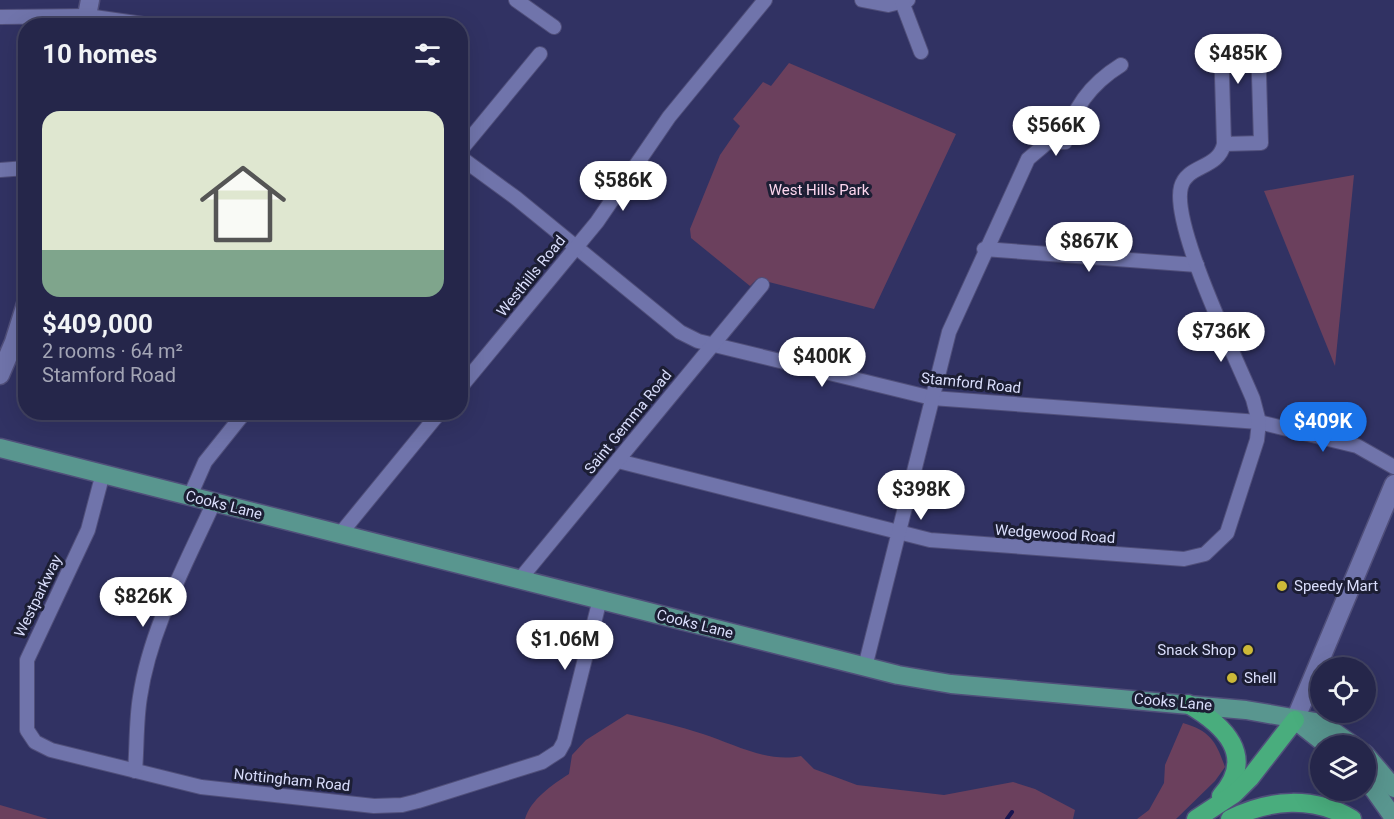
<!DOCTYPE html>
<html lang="en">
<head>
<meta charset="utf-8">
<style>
	body { margin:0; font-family:Roboto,sans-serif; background:#313254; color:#f1f3f6; height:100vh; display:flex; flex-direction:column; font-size:22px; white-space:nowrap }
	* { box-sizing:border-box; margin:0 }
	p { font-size:20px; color:#a3a5b5 }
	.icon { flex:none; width:33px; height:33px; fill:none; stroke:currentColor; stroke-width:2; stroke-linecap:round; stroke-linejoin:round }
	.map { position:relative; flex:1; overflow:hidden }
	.sheet { position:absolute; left:18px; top:18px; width:450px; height:402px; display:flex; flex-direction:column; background:#25264a; border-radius:24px; box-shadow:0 6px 24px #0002,0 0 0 2px #424362 }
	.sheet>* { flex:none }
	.tools { position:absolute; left:1310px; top:657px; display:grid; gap:12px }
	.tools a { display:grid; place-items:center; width:66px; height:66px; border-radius:50%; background:#25264a; box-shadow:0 6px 24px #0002,0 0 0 2px #424362; font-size:30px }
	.price { position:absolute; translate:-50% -51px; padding:0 14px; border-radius:21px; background:#fff; color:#222; font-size:20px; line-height:39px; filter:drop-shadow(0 2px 3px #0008) }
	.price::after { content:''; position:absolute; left:50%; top:36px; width:18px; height:14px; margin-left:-9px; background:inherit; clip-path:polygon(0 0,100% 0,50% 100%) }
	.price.on { background:#1a73e8; color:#fff }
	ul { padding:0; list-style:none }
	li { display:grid; align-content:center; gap:12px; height:318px; padding:0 24px }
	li+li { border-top:2px solid #424362 }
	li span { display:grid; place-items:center; height:186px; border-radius:18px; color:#555 }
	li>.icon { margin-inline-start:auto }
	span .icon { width:108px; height:108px; fill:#fffc; stroke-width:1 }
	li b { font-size:26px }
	h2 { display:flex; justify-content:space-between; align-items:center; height:72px; padding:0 24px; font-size:26px }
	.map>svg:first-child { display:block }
	.green { fill:#6b405d }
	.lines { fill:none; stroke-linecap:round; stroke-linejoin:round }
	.stream { stroke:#1a154f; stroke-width:4 }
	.street-casing { stroke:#504f7a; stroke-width:16 }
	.secondary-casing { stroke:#504f7a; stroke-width:21 }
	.primary-casing { stroke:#504f7a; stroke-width:21 }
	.highway-casing { stroke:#504f7a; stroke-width:21 }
	.street { stroke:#7074ab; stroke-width:14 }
	.secondary { stroke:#7074ab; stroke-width:18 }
	.primary { stroke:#59968f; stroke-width:18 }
	.highway { stroke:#49ad7d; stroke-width:18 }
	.poi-dot { fill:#cdb938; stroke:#1c1e34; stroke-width:2 }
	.labels { text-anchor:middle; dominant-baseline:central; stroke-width:6; stroke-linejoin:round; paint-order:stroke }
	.park-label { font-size:15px; fill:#fcd6ee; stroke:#1c1e34 }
	.street-label { font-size:15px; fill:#dadefc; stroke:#1c1e34 }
	.poi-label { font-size:15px; fill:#dadefc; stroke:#1c1e34; text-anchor:start }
</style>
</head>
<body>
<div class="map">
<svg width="1394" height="819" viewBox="0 0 1394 819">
	<rect width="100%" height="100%" fill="#313263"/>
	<g class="green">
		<path d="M 789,63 L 956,134 L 874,309 L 757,279 L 750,286 L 691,238 L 690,229 L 720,155 L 740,126 L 733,119 L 763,82 L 771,86 Z"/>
		<path d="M 1354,175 L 1335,366 L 1264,191 Z"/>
		<path d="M 627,714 C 653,720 678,726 703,734 C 734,744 767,763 801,756 L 814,769 L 857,785 L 944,795 L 1013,782 L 1035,789 L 1075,810 L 1073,819 L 525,819 C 531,799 552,785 569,774 L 572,755 L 586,740 Z"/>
		<path d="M 1183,723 C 1210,731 1216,741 1225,767 L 1215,781 L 1176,819 L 1137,819 L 1149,810 L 1164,783 L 1165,765 Z"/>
		<path d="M 0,805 L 48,819 L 0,819 Z"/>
	</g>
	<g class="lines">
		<path class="stream" d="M 1007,819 L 1012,812"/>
		<defs>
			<g id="street">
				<path d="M 516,0 L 554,27"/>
				<path d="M 862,0 L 888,5 L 908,0"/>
				<path d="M 902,2 L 921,52"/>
				<path d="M 0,17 L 87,16 L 157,26"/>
				<path d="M 460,151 L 540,54"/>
				<path d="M 460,157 L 516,198 L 680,332 L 698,341 L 932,398 L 1259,422 L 1357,446 L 1394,467"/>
				<path d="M 0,170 L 26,168"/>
				<path d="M 984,249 L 1197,265"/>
				<path d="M 460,388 L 597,222 L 669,117 L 765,0"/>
				<path d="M 618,461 L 930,540 L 1184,559 L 1205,554 L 1227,533 L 1257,440 L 1259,422 L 1253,399 C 1236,358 1171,225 1181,187 C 1187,164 1218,170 1224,144 L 1221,42 L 1258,41 L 1261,143 L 1224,144"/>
				<path d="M 103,473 L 88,530 L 27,660 L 27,730 L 35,742 L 51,750 L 201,787 L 374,806 L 402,805 L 418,801 L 542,762 L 559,751 L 564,742 L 600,599"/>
				<path d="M 190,496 L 205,462 L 245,412"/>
				<path d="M 341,533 L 440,412"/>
				<path d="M 520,579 L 762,285"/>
				<path d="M 865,667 L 949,332 L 1028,159 L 1048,142 L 1065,142 C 1072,108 1092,83 1121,65"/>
				<path d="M 135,771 C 137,747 136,721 140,697 C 150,629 186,564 214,502"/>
			</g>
			<g id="secondary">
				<path d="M 85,26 L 90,0"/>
				<path d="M 0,375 L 14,342 L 26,304"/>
				<path d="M 1295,720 L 1394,484"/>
			</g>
			<g id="primary">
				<path d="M 0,448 L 898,675 L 951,684 L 1246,710 L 1321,723 L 1354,746"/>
				<path d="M 1295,720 L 1328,746"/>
				<path d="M 1365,754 L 1394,788"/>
				<path d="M 1365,777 L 1394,818"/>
			</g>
			<g id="highway">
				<path d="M 1188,704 C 1224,725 1257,756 1221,796"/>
				<path d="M 1196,819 L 1234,794 L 1250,778 L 1295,720"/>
				<path d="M 1230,819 C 1270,799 1313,796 1352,819"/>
			</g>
		</defs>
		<use href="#street" class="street-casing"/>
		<use href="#secondary" class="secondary-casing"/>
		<use href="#primary" class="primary-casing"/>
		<use href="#highway" class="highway-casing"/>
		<use href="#street" class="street"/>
		<use href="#secondary" class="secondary"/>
		<use href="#primary" class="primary"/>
		<use href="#highway" class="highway"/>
	</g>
	<g class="poi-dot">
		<circle cx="1282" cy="586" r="6"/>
		<circle cx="1248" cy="650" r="6"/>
		<circle cx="1232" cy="678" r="6"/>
	</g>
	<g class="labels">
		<g class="park-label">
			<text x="819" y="190">West Hills Park</text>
		</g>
		<g class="street-label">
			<text transform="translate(531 276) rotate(-51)">Westhills Road</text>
			<text transform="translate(971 383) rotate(6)">Stamford Road</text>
			<text transform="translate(628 422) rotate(-51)">Saint Gemma Road</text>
			<text transform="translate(224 505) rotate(14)">Cooks Lane</text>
			<text transform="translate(1055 534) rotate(4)">Wedgewood Road</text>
			<text transform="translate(38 596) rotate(-64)">Westparkway</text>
			<text transform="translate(695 624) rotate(14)">Cooks Lane</text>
			<text transform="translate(1173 702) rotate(5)">Cooks Lane</text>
			<text transform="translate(292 780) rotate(6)">Nottingham Road</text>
		</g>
		<g class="poi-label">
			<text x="1294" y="586">Speedy Mart</text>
			<text x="1236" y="650" text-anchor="end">Snack Shop</text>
			<text x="1244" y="678">Shell</text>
		</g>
	</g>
</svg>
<div class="tools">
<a><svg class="icon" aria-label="locate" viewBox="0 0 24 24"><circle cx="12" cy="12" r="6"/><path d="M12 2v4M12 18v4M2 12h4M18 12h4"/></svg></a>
<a><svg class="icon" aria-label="layers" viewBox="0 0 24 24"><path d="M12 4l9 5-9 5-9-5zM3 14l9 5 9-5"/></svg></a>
</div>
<b class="price" style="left:1238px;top:85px">$485K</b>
<b class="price" style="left:1056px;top:157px">$566K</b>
<b class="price" style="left:623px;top:212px">$586K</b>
<b class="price" style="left:1089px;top:273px">$867K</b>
<b class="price" style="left:1221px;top:363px">$736K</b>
<b class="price" style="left:822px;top:388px">$400K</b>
<b class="price on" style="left:1323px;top:453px">$409K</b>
<b class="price" style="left:921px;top:521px">$398K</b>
<b class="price" style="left:143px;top:628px">$826K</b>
<b class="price" style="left:565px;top:671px">$1.06M</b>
<section class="sheet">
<h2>10 homes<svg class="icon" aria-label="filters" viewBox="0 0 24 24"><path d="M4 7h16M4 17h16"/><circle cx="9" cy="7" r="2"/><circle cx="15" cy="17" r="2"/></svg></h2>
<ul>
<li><span style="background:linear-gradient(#dfe7d0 75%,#7fa58c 0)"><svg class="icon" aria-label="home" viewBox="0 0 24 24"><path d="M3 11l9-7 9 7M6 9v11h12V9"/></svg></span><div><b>$409,000</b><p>2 rooms · 64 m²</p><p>Stamford Road</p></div></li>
</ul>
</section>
</div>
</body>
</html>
